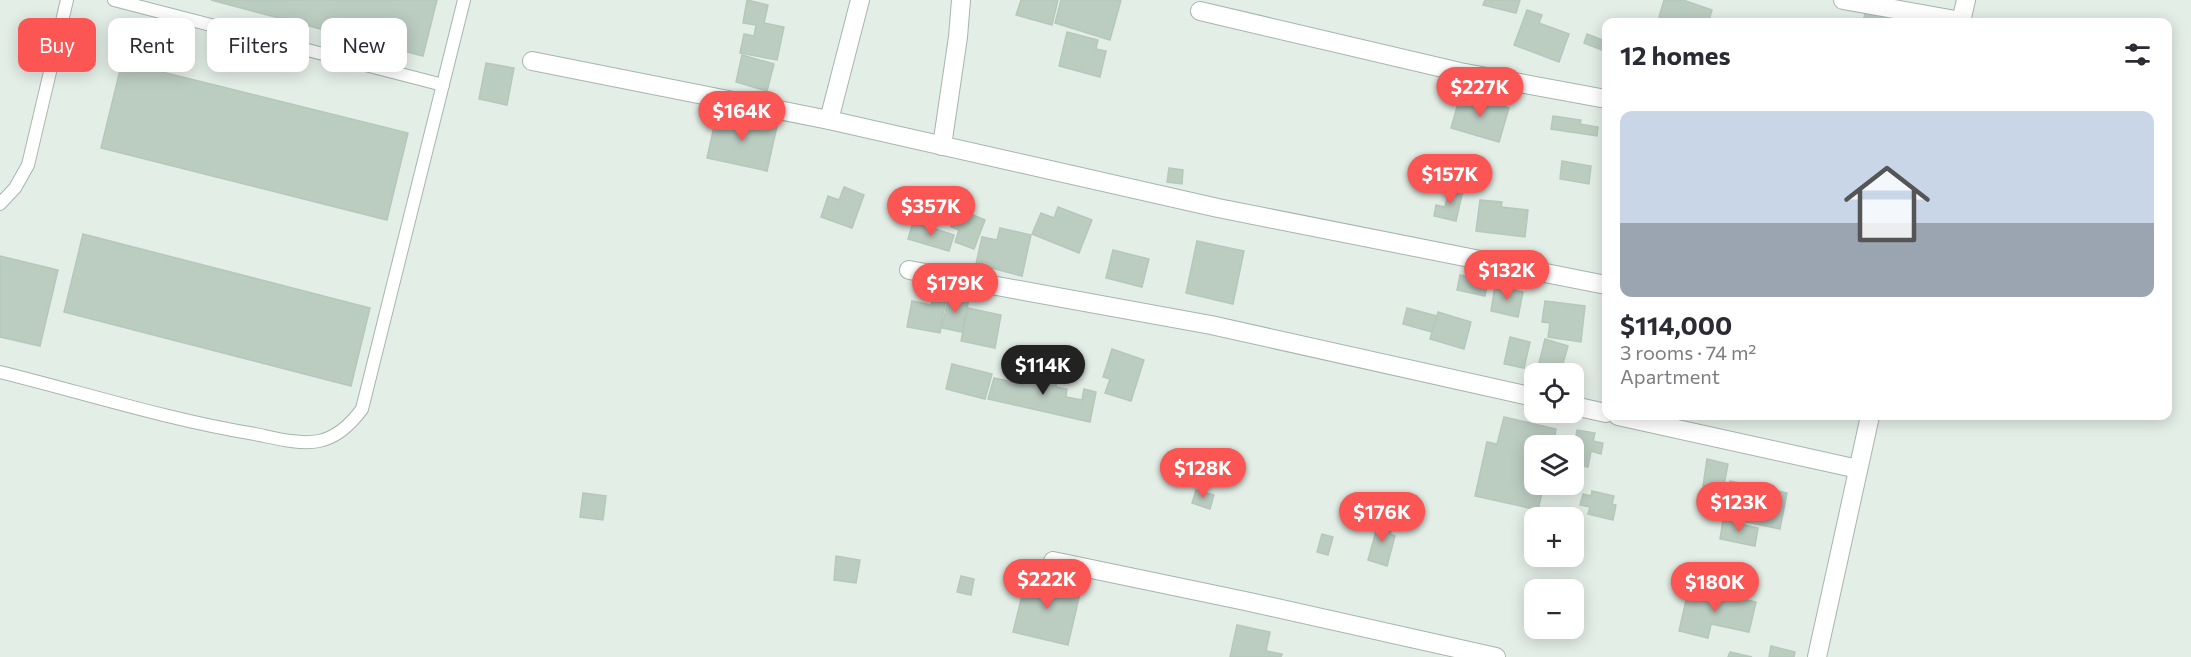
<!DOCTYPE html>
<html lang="en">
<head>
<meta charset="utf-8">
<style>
	body { margin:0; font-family:Commissioner,sans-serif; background:#f2f2f3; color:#2b2b33; height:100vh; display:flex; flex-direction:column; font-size:22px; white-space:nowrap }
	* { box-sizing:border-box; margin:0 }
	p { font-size:20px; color:#7c7c81 }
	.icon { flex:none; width:33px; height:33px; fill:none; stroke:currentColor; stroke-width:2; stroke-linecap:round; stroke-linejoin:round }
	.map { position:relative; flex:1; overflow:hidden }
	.details { position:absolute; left:1602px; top:18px; width:570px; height:402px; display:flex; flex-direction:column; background:#fff; border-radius:12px; box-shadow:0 3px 15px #0003 }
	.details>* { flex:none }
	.banner { position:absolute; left:18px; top:18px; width:570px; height:54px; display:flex; gap:12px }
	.buttons { position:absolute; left:1524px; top:363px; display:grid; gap:12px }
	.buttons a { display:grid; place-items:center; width:60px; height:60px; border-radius:12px; background:#fff; box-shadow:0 3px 15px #0003; font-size:30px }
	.price { position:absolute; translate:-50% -51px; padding:0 14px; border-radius:21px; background:#fb5554; color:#fff; font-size:20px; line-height:39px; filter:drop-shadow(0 2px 3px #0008) }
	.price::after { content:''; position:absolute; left:50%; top:36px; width:18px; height:14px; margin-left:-9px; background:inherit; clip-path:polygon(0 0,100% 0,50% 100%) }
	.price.active { background:#222; color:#fff }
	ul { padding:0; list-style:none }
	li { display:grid; align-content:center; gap:12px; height:318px; padding:0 18px }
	li span { display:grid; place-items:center; height:186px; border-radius:12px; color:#555 }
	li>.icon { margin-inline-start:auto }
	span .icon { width:108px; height:108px; fill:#fffc; stroke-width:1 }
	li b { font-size:26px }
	h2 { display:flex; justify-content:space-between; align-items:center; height:72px; padding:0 18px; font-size:26px }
	.chip { padding:0 21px; border-radius:12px; background:#fff; box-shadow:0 3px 15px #0003; font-size:21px; line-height:54px }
	.chip.active { background:#fb5554; color:#fff }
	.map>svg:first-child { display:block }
	.building { fill:#bbccc1; stroke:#b5c8bb; stroke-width:1.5 }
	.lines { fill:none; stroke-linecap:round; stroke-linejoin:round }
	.service-casing { stroke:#a5b6ac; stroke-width:14 }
	.minor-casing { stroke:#a5b6ac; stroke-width:20 }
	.service { stroke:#fff; stroke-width:12 }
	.minor { stroke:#fff; stroke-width:18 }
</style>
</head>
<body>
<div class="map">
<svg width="2191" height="657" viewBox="0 0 2191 657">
	<rect width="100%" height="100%" fill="#e3eee6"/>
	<g class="building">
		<path d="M 211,0 L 437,0 L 423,56 Z"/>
		<path d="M 747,0 L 768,5 L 764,23 L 784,27 L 777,60 L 740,53 L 744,34 L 754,36 L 756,25 L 743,23 Z"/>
		<path d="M 1021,0 L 1058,0 L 1052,25 L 1016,15 Z"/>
		<path d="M 1061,0 L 1121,0 L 1110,40 L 1055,23 Z"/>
		<path d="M 1485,0 L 1520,0 L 1516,13 L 1483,5 Z"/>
		<path d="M 1664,0 L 1683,0 L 1712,10 L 1709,20 L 1717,22 L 1667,22 L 1668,20 L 1659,17 Z"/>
		<path d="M 1527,10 L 1542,15 L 1539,23 L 1569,34 L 1559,62 L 1514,45 Z"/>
		<path d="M 1865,13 L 1902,22 L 1863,22 Z"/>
		<path d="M 1067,32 L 1098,40 L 1096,49 L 1106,51 L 1100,77 L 1059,66 Z"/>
		<path d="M 1587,34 L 1605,41 L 1602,50 L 1584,43 Z"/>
		<path d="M 742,55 L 774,64 L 767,91 L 736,82 Z"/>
		<path d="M 122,62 L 408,133 L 387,220 L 101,148 Z"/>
		<path d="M 486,63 L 514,68 L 507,105 L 479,99 Z"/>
		<path d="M 1461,93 L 1509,108 L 1499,142 L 1451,128 Z"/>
		<path d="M 717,113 L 777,126 L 767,171 L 707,158 Z"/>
		<path d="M 1553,116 L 1581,120 L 1580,124 L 1598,127 L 1597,136 L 1551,129 Z"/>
		<path d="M 1562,161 L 1591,166 L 1589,184 L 1560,179 Z"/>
		<path d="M 1169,168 L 1183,170 L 1182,184 L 1167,182 Z"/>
		<path d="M 1450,186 L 1463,190 L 1456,221 L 1434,216 L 1436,205 L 1445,207 Z"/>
		<path d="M 844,187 L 864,195 L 852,228 L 821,217 L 828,196 L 839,200 Z"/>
		<path d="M 1480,200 L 1502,202 L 1501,207 L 1528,210 L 1525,237 L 1476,231 Z"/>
		<path d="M 1058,207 L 1092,220 L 1079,253 L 1032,234 L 1041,213 L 1054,218 Z"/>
		<path d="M 966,212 L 985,220 L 974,249 L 955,242 L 959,230 L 951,227 L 955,214 L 964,217 Z"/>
		<path d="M 913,222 L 954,235 L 949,251 L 908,239 Z"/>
		<path d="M 1000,228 L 1031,235 L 1022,276 L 976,264 L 982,237 L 997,240 Z"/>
		<path d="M 83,234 L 370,308 L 351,386 L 64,312 Z"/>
		<path d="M 1197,241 L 1244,251 L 1233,304 L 1186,293 Z"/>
		<path d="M 1113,250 L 1149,259 L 1142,287 L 1106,278 Z"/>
		<path d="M 0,256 L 58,270 L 40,346 L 0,337 Z"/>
		<path d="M 1460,275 L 1488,281 L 1485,296 L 1457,290 Z"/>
		<path d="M 1495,286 L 1523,292 L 1518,317 L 1491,311 Z"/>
		<path d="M 949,295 L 969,299 L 962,332 L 942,328 Z"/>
		<path d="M 933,296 L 946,298 L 940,333 L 907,327 L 912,301 L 931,305 Z"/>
		<path d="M 1545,301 L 1585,306 L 1581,342 L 1548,337 L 1550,323 L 1542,322 Z"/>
		<path d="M 968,308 L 1001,315 L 995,348 L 961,341 Z"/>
		<path d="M 1407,308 L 1437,316 L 1432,332 L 1403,324 Z"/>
		<path d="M 1438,312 L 1471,322 L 1464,349 L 1430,339 Z"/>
		<path d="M 1510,337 L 1530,342 L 1524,368 L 1504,364 Z"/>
		<path d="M 1545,339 L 1568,346 L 1561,370 L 1539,363 Z"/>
		<path d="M 1112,349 L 1144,360 L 1131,401 L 1105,393 L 1110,379 L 1103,377 Z"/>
		<path d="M 952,364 L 992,374 L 985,399 L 946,389 Z"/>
		<path d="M 1026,369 L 1058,377 L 1056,387 L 1067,389 L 1066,397 L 1082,400 L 1084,389 L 1096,392 L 1090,422 L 988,399 L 994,378 L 1022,384 Z"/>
		<path d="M 1504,417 L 1556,429 L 1553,446 L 1534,446 L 1534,484 L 1544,484 L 1538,510 L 1475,496 L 1487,442 L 1497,444 Z"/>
		<path d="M 1577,430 L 1595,433 L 1593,441 L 1603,443 L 1601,454 L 1591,451 L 1588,467 L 1574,464 L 1574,448 Z"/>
		<path d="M 1707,459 L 1728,464 L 1723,490 L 1703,486 Z"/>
		<path d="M 1730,481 L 1787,493 L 1780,529 L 1722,517 Z"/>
		<path d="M 1196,490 L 1214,495 L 1210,509 L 1192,503 Z"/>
		<path d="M 1592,491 L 1614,496 L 1612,504 L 1616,505 L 1613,520 L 1588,514 L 1590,507 L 1580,505 L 1583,494 L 1591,496 Z"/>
		<path d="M 583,493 L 606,496 L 603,520 L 580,517 Z"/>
		<path d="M 1380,517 L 1394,521 L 1390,534 L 1395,536 L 1387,566 L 1368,560 Z"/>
		<path d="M 1723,520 L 1758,528 L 1755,546 L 1720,539 Z"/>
		<path d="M 1322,534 L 1333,537 L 1328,555 L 1317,552 Z"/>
		<path d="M 836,556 L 860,560 L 856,583 L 834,580 Z"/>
		<path d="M 1027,575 L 1081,589 L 1068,645 L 1013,632 Z"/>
		<path d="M 961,576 L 974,579 L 971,595 L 957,592 Z"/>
		<path d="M 1689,587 L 1756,602 L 1749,632 L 1711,624 L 1708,638 L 1679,631 Z"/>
		<path d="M 1237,625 L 1270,632 L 1266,651 L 1282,654 L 1281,657 L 1230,657 Z"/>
		<path d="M 1771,646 L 1795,652 L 1794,657 L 1769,657 Z"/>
		<path d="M 1730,652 L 1752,657 L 1728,657 Z"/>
	</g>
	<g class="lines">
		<defs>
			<g id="service">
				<path d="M 114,0 L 443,85"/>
				<path d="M 0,204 L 15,188 L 28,165 L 67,0"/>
				<path d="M 0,372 C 85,393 169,420 255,434 C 275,438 299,445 319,441 C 338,437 351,424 362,409 L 464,0"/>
			</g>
			<g id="minor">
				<path d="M 1843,0 L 1961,21"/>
				<path d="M 1200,11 L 1460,72 L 1606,99"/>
				<path d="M 1961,22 L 1966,0"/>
				<path d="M 532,61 L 829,120 L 1218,208 L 1606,285"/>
				<path d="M 829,120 L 860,0"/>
				<path d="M 942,146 L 958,37 L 961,0"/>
				<path d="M 909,270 L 1211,325 L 1534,397"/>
				<path d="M 1574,406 L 1606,413"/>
				<path d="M 1618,416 L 1858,469"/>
				<path d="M 1053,561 L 1245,601 L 1496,657"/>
				<path d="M 1817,657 L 1870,416"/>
			</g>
		</defs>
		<use href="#service" class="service-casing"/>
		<use href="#minor" class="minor-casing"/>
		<use href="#service" class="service"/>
		<use href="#minor" class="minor"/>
	</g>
</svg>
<div class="buttons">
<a><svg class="icon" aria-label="locate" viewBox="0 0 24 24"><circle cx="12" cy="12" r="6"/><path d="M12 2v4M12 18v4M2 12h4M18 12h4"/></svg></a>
<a><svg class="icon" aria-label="layers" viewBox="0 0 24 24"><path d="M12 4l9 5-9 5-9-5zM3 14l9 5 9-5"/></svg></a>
<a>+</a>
<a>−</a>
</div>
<b class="price" style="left:1480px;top:118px">$227K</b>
<b class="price" style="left:742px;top:142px">$164K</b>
<b class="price" style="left:1450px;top:205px">$157K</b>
<b class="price" style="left:931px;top:237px">$357K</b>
<b class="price" style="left:1507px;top:301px">$132K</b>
<b class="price" style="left:955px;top:314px">$179K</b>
<b class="price active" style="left:1043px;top:396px">$114K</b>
<b class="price" style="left:1203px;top:499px">$128K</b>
<b class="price" style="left:1739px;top:533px">$123K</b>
<b class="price" style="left:1382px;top:543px">$176K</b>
<b class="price" style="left:1047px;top:610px">$222K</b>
<b class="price" style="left:1715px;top:613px">$180K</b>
<div class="banner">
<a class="chip active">Buy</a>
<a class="chip">Rent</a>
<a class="chip">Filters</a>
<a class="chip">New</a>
</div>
<section class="details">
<h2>12 homes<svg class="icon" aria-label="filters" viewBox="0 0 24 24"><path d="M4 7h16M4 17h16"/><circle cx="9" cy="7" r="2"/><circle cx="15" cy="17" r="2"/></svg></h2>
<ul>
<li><span style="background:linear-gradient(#c9d6e8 60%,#9aa5b1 0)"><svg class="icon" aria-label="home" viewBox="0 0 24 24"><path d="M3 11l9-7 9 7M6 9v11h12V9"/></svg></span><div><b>$114,000</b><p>3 rooms · 74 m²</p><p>Apartment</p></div></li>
</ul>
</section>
</div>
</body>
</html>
